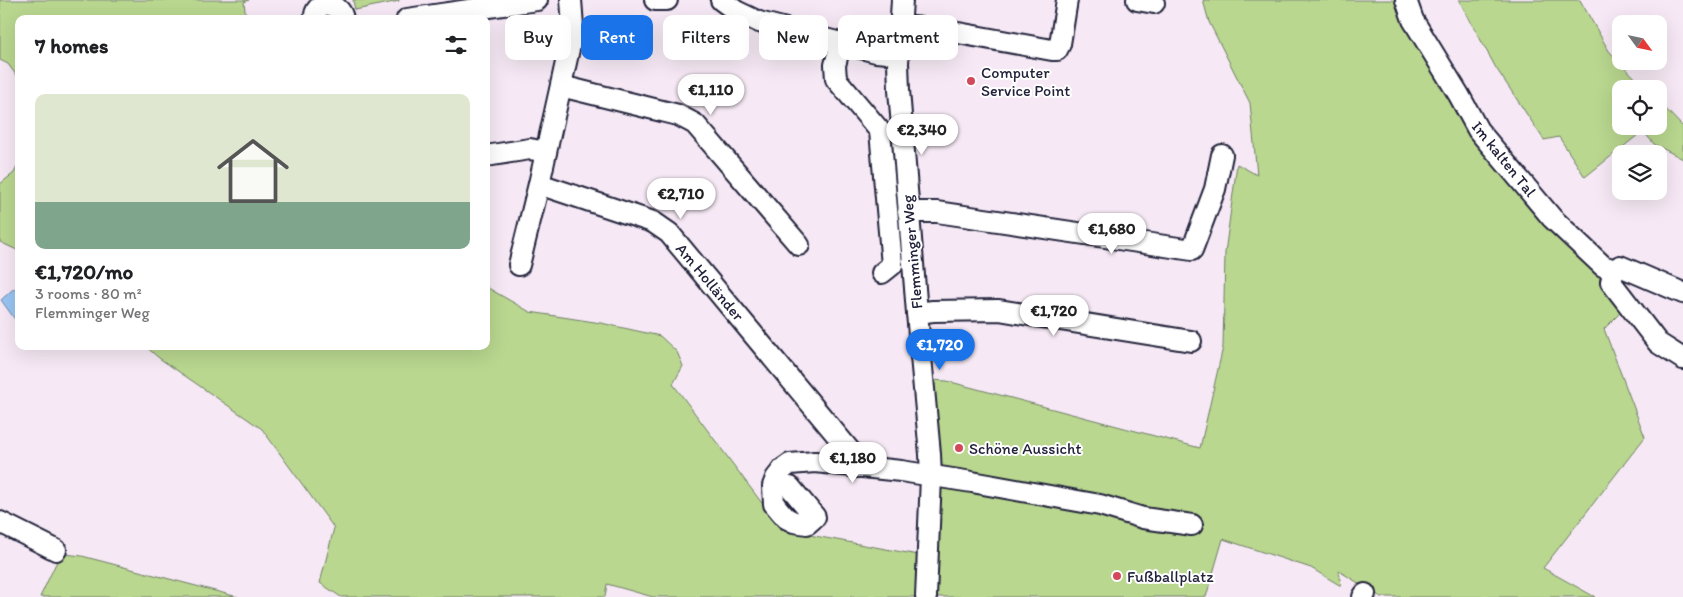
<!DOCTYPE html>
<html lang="en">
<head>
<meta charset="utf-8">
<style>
	body { margin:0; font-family:Itim,sans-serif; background:#f2f2f2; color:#202124; height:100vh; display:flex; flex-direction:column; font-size:19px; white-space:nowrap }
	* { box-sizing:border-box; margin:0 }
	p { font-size:16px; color:#757577 }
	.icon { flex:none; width:28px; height:28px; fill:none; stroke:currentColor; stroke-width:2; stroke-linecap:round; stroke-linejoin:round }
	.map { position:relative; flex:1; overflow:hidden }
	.drawer { position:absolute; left:15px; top:15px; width:475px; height:335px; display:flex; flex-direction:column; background:#fff; border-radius:10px; box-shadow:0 5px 20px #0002 }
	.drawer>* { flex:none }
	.banner { position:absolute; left:505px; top:15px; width:475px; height:45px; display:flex; gap:10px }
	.needle { width:32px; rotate:123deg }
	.tools { position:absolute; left:1612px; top:15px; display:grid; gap:10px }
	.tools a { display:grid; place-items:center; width:55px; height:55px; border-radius:10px; background:#fff; box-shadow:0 5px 20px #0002; font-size:25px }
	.price { position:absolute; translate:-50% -42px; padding:0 11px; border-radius:18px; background:#fff; color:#222; font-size:16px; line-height:32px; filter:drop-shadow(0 1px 2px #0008) }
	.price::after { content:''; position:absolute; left:50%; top:30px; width:15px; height:11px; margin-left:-8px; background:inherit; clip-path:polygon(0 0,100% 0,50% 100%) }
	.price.on { background:#1a73e8; color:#fff }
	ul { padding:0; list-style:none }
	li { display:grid; align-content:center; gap:10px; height:265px; padding:0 20px }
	li span { display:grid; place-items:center; height:155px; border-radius:10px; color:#555 }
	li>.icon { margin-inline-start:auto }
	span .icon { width:90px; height:90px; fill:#fffc; stroke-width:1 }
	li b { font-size:21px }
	h2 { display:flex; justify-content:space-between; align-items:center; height:60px; padding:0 20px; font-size:21px }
	.pill { padding:0 18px; border-radius:10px; background:#fff; box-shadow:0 5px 20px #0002; font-size:18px; line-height:45px }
	.pill.on { background:#1a73e8; color:#fff }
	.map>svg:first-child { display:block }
	.green { fill:#b9d78f; stroke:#6e7c65 }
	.water { fill:#99c5f3; stroke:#6984a9 }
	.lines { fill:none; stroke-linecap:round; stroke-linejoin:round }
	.minor-casing { stroke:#22223b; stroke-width:24 }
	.minor { stroke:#fff; stroke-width:20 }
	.poi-dot { fill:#d1495b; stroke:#fff; stroke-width:2 }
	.labels { text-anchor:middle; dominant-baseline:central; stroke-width:4; stroke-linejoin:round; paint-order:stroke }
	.poi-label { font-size:16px; fill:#22223b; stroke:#fff; text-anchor:start }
	.street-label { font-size:16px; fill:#22223b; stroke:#fff }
</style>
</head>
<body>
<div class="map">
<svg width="1683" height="597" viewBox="0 0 1683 597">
	<rect width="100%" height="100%" fill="#f6e9f5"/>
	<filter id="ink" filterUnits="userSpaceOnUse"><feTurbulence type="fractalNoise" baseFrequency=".02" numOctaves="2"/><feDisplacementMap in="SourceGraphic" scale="10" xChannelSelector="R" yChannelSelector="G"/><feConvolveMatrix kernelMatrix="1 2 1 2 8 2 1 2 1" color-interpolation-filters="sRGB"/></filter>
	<g filter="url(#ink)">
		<g class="green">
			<path d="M 0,0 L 249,0 L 244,2 L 246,19 L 19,19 L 19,79 L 8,64 L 0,60 Z"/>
			<path d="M 353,0 L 399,0 L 399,1 L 355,10 Z"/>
			<path d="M 1203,0 L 1406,0 L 1486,140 L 1627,306 L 1604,329 L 1645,437 L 1543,568 L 1595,597 L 1381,597 L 1339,571 L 1341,586 L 1311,568 L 1223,539 L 1206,597 L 653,597 L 607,584 L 605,597 L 341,597 L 320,583 L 334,528 L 262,429 L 159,358 L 145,346 L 486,346 L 486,285 L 488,288 L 530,312 L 601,323 L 660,336 L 677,352 L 683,366 L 673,384 L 782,530 L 935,558 L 931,380 L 947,381 L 1200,448 L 1223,347 L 1225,253 L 1237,164 L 1257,175 L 1250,103 L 1209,22 Z"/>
			<path d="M 1459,0 L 1580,0 L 1609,51 L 1646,89 L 1621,89 L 1621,126 L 1659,126 L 1659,102 L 1683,127 L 1683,159 L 1654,144 L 1643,131 L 1585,177 L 1559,137 L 1544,140 L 1496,68 Z"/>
			<path d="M 19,163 L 19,251 L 0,242 L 0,184 L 14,173 Z"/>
			<path d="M 65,554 L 82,556 L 238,597 L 40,597 L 58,559 Z"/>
		</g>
		<path class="water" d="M 19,287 L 19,325 L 1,300 L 12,290 Z"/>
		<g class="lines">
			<defs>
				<g id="minor">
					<path d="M 571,0 L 573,26 L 571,40 L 539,184 L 653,222 L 669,233 L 850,451 L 856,467"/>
					<path d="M 655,0 L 667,0"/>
					<path d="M 721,0 L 736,11 L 759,22 L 876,52 L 899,54"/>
					<path d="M 902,0 L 898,63 L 899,90 L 917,313 L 930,454 L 931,477 L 926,597"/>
					<path d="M 1137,0 L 1154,3"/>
					<path d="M 1406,0 L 1413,20 L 1459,95 L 1478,130 L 1552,218 L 1603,266 L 1614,270"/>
					<path d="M 315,19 C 313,0 340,0 343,19"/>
					<path d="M 407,19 L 537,0"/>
					<path d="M 901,26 L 936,29 L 1052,50 L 1057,50 L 1060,44 L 1067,0"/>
					<path d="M 841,43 L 835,65 L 836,79 L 880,131 L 892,265 L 882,273"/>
					<path d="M 561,86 L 678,115 L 695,124 L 799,245"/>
					<path d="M 486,156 L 530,149 L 546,152"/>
					<path d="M 908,212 L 937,212 L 1192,250 L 1215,189 L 1222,155"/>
					<path d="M 519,265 L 539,184"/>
					<path d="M 1614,270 L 1611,282 L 1658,343 L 1683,359"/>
					<path d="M 1614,270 L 1620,266 L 1683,293"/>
					<path d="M 917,313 L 933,311 L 999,310 L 1191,341"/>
					<path d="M 790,487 L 815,517 L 807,524 L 794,522 L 786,518 L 774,504 L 773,486 L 776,478 L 783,469 L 790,464 L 815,462 L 901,471 L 972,482 L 1100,505 L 1143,518 L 1192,525"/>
					<path d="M 0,522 L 56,550"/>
					<path d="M 1363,597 L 1365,594"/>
				</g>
			</defs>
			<use href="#minor" class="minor-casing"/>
			<use href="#minor" class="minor"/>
		</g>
	</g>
	<g class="poi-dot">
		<circle cx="971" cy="81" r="5"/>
		<circle cx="959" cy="448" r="5"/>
		<circle cx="1117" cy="576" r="5"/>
	</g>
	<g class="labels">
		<g class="poi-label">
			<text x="981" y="72">Computer<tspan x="981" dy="18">Service Point</tspan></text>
			<text x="969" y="448">Schöne Aussicht</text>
			<text x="1127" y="576">Fußballplatz</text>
		</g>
		<g class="street-label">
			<text transform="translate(1504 159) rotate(51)">Im kalten Tal</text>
			<text transform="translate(912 252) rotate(-95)">Flemminger Weg</text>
			<text transform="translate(710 282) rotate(50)">Am Holländer</text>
		</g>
	</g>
</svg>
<div class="tools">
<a><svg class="needle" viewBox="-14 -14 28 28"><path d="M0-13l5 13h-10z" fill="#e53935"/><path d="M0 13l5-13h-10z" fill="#757577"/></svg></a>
<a><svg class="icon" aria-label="locate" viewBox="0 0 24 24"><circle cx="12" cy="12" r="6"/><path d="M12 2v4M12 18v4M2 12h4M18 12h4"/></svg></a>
<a><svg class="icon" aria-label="layers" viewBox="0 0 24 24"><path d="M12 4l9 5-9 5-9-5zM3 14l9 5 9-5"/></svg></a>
</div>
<b class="price" style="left:711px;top:116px">€1,110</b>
<b class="price" style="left:922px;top:156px">€2,340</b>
<b class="price" style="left:681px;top:220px">€2,710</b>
<b class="price" style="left:1112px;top:255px">€1,680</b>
<b class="price" style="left:1054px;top:337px">€1,720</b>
<b class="price on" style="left:940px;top:371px">€1,720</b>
<b class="price" style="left:853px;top:484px">€1,180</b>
<div class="banner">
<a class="pill">Buy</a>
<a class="pill on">Rent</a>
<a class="pill">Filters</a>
<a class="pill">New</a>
<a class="pill">Apartment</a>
</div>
<section class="drawer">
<h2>7 homes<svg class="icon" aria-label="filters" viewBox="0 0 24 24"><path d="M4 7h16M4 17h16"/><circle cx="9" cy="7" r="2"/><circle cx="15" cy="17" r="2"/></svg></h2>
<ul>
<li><span style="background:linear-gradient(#dfe7d0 70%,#7fa58c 0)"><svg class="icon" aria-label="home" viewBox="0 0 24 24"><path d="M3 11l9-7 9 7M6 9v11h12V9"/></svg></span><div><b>€1,720/mo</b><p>3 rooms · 80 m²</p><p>Flemminger Weg</p></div></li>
</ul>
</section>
</div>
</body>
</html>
